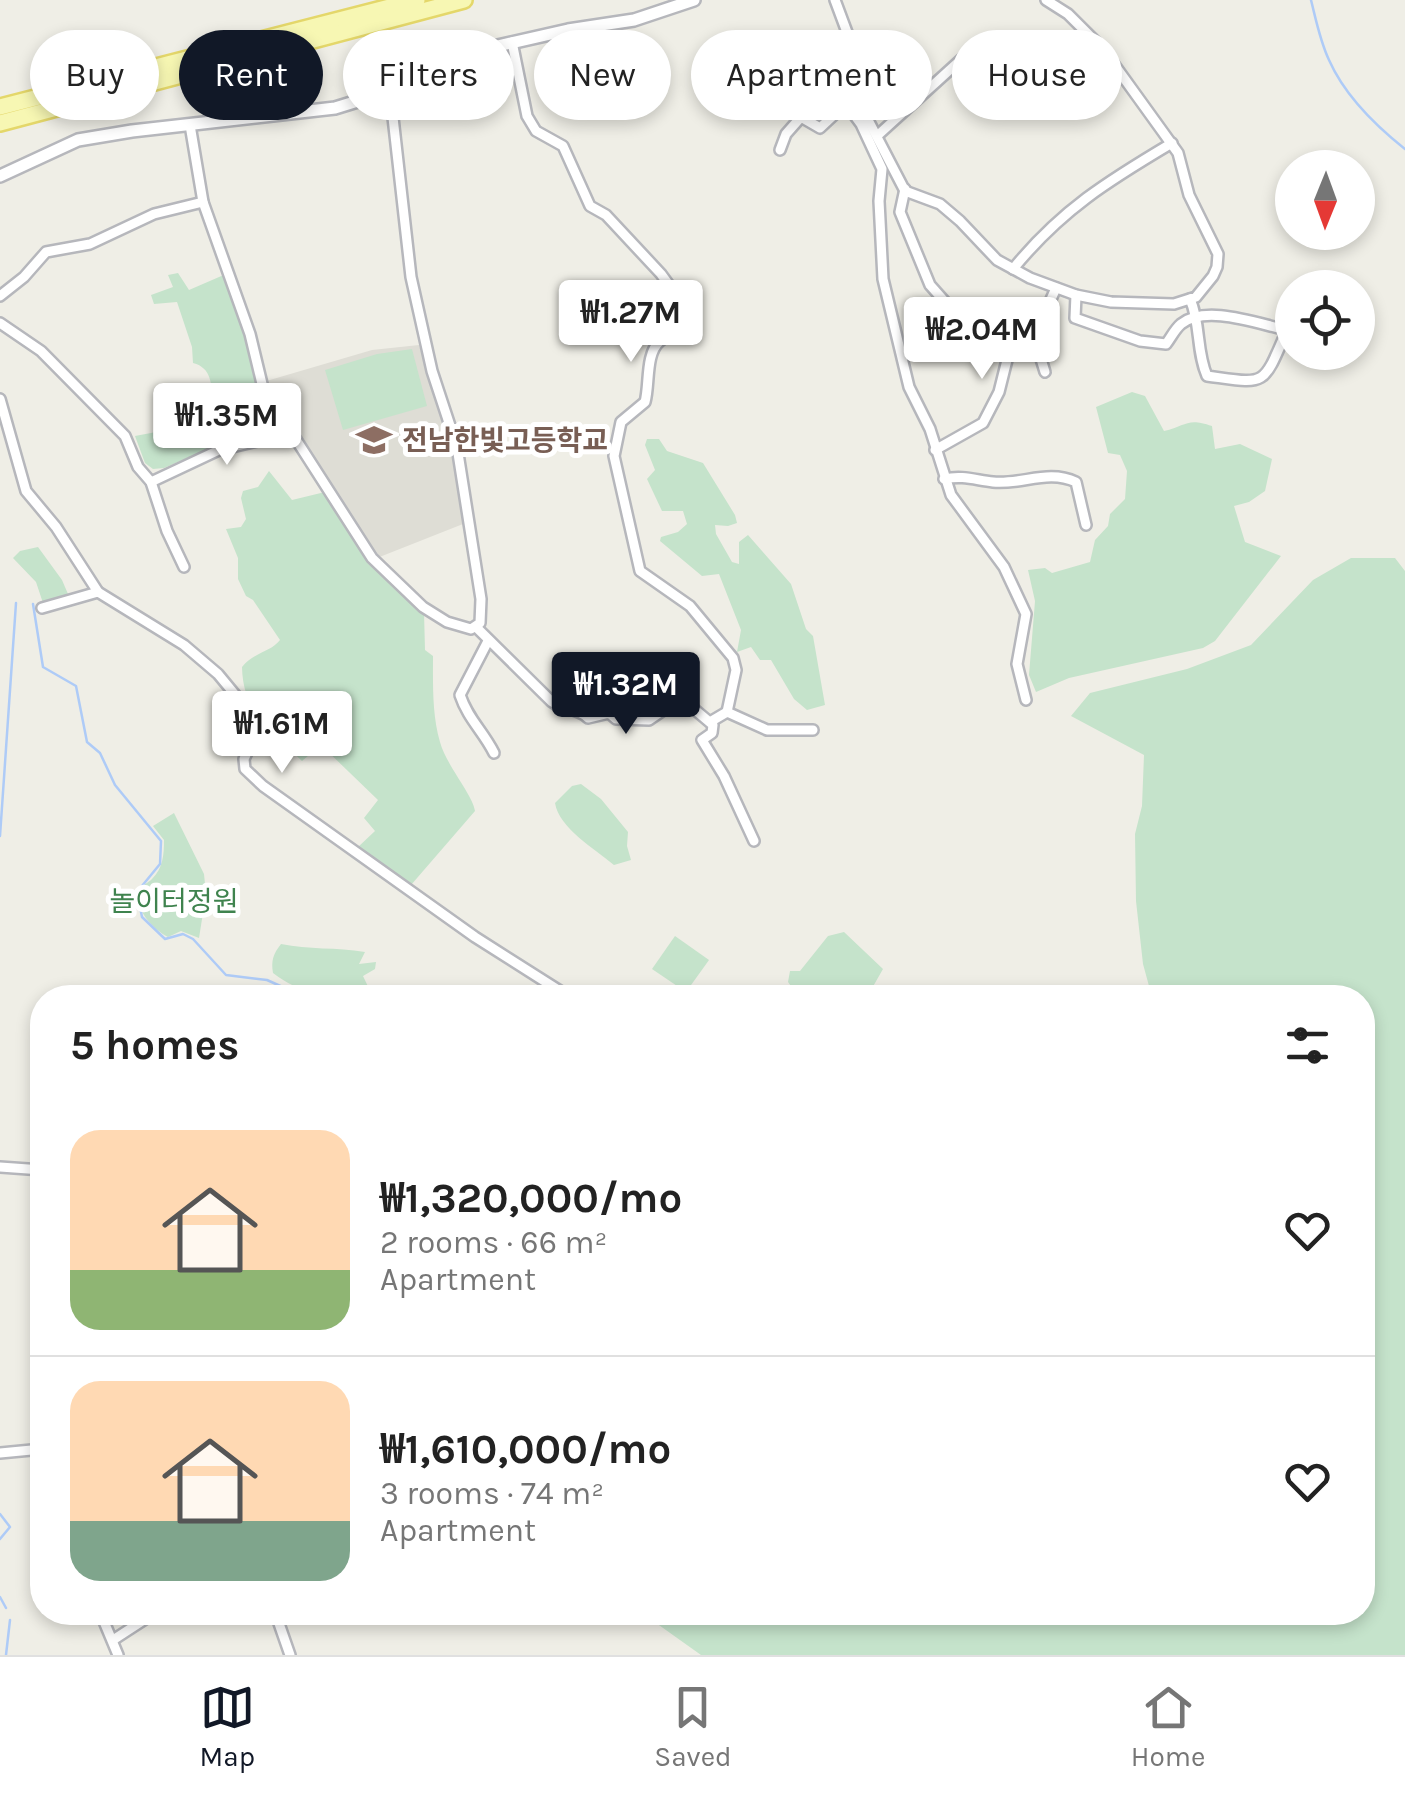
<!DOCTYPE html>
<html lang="en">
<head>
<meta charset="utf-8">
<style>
	body { margin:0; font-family:Karla,"Noto Sans KR",sans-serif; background:#f6f6f6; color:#222; height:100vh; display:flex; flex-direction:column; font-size:38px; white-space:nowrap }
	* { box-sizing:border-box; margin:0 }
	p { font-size:32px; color:#767676 }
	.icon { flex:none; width:55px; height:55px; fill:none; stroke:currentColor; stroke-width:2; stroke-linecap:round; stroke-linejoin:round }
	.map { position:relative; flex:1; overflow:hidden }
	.side { position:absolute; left:30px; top:985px; width:1345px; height:640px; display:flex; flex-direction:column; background:#fff; border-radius:40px; box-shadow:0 5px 15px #0003 }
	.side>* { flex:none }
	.guide { position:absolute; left:30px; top:30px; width:1345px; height:90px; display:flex; gap:20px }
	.needle { width:65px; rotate:181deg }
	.fabs { position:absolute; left:1275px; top:150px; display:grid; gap:20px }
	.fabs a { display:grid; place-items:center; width:100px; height:100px; border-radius:50%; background:#fff; box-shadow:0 5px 15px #0003; font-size:50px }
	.price { position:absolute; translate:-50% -85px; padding:0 22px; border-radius:10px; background:#fff; color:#222; font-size:32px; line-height:65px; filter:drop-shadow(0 2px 5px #0008) }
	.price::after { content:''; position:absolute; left:50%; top:60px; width:30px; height:22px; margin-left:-15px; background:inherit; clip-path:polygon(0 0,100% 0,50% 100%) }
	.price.active { background:#111827; color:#fff }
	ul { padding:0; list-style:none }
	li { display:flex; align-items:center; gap:30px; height:250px; padding:0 40px }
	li+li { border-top:2px solid #e0e0e0 }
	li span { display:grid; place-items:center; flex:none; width:280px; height:200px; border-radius:30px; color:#555 }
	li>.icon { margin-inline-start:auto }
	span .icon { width:120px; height:120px; fill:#fffc; stroke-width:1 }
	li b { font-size:42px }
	h2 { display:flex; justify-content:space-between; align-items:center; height:120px; padding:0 40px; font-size:42px }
	.chip { padding:0 35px; border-radius:45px; background:#fff; box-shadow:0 5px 15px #0003; font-size:35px; line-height:90px }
	.chip.active { background:#111827; color:#fff }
	.menu { display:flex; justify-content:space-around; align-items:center; height:140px; border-top:2px solid #e0e0e0; background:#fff; font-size:28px; color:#767676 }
	.menu a { display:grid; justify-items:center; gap:5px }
	.menu .active { color:#111827 }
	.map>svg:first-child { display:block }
	.education { fill:#deddd5 }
	.green { fill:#c5e3cb }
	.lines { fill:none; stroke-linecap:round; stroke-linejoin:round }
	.stream { stroke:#aecbf7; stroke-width:2.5 }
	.minor-casing { stroke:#b6b7bc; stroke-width:14 }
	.tertiary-casing { stroke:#b6b7bc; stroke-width:16 }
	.primary-casing { stroke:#e4d76a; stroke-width:20 }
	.minor { stroke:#fff; stroke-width:9 }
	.tertiary { stroke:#fff; stroke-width:11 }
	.primary { stroke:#f7f7b3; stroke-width:15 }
	.labels { text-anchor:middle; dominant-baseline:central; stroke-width:10; stroke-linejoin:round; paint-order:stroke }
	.education-label { font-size:28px; font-weight:bold; fill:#785e54; stroke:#fff; text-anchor:start }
	.park-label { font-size:28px; fill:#3f834e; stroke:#fff }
</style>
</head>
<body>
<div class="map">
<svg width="1405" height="1655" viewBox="0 0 1405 1655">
	<rect width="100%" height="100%" fill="#efeee6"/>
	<path class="education" d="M 419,345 L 453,455 L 463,524 L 377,558 L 263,382 L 372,350 Z"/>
	<g class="green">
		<path d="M 178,273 L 189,290 L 226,274 L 279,417 L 276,431 L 233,438 L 164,468 L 153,469 L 145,463 L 135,436 C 163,431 195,425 213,401 C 211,384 212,368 193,363 L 192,347 L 177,302 L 154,304 L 151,295 L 173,287 L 168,275 Z"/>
		<path d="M 412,349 L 427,406 L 343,430 L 325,370 L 377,354 Z"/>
		<path d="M 1132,392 L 1145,396 L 1164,431 C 1186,426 1187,417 1212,426 L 1215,449 L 1240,444 L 1272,459 L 1265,491 L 1249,502 L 1234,506 L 1245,542 L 1281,556 L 1215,641 L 1203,648 L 1069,678 L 1036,692 L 1029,675 L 1035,601 L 1028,570 L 1045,568 L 1052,573 L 1090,562 L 1095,540 L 1108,526 L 1110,514 L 1125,499 L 1127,471 L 1120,455 L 1108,453 L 1096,407 Z"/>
		<path d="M 647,439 L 659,439 L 667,451 L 703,463 L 735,515 L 737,523 L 728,526 L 715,525 L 716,534 L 732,562 L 739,564 L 739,542 L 748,535 L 791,584 L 806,629 L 813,636 L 825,705 L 807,710 L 794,699 L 771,660 L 760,660 L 751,647 L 737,652 L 741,630 L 719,574 L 702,576 L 660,541 L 661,537 L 678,532 L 687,524 L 683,511 L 662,511 L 647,479 L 655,470 L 645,445 Z"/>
		<path d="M 269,471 L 292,500 L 325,492 C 354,536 383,578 424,612 L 425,650 L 433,656 C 433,684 432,715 440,742 C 446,765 473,795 475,811 L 411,885 L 357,848 L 375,831 L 364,818 L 378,800 L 321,745 L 302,761 C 271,731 243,714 242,667 C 254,652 271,652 280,640 L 253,600 L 246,596 L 238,579 L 238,558 L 226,529 L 241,527 L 246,519 L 241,498 L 243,491 L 258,487 Z"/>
		<path d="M 38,547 L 62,580 L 68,594 L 43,603 L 36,582 L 13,558 L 20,551 Z"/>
		<path d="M 1351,558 L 1395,558 L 1405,571 L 1405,1655 L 701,1655 L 642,1613 L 1362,1612 L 1362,998 L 1152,997 L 1143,964 L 1136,901 L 1135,834 L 1142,806 L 1144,755 L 1071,716 L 1090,693 L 1187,669 L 1251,645 L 1313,580 Z"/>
		<path d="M 581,784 L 601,799 L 628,832 L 627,846 L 631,860 L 614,865 C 595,849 559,828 555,803 L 572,786 Z"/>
		<path d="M 174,813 L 204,874 L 206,894 L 199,938 L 181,931 L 168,937 C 154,930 132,908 140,890 C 143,884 148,883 152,879 C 163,868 164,855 164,840 L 153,826 Z"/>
		<path d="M 844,932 L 883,969 L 867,997 L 834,997 L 829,989 L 820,990 L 819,997 L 799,997 L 788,982 L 790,971 L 800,971 L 828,936 Z"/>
		<path d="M 675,936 L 709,960 L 686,992 L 652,969 Z"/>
		<path d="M 281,944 C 309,950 336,947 365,952 L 359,964 L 376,962 L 375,969 L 363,976 L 373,997 C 334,998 306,998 273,973 C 271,961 273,954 281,944 Z"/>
	</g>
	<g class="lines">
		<g class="stream">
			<path d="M 1311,0 C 1316,20 1320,41 1329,60 C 1344,94 1376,126 1405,149"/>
			<path d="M 33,604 L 43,667 L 76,686 L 87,742 L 100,753 L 115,785 L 161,841 L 160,864 L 137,892 L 142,917 L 165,939 L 183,934 L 193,939 L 226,975 L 267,980 L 307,998"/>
			<path d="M 0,836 L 16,603"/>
			<path d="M 0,1514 L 10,1527 L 0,1539"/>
			<path d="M 0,1597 L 6,1608"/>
			<path d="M 6,1655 L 10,1620"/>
		</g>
		<defs>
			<g id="minor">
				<path d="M 835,0 L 854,51 L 853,91 L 905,191 L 940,204 L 960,221 L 997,260 L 1030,278 L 1076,295 L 1111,302 L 1174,304 L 1196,297 L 1213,276 L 1217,267 L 1218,254 L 1189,195 L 1178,153 L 1103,49 L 1068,14 L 1046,0"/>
				<path d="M 512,42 L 527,116 L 536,131 L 563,146 L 590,206 L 606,215 L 661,274 L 693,318 C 685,330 671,332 660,341 C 645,354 650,384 645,402 L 621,422 L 614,456 L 640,571 L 690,606 L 733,658 L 736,670 L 727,712"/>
				<path d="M 847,105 L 861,124 L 882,169 L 879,201 L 883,279 L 909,387 L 930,429 L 951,495 L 1004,567 L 1026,614 L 1017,664 L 1026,700"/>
				<path d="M 190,125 L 203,202 L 250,334 L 263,388 L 372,558 L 423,607 L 447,622 L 471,629 L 480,623 L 481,599 L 457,447 L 432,371 L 411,277 L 390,91"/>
				<path d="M 878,135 L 965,56 L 977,54 L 1004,85"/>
				<path d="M 780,150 L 786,134 L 801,117 L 820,128 L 882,70"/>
				<path d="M 905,189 L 900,212 L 930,285 L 946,303 L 953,325 L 938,352"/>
				<path d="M 1013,269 C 1061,210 1108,181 1172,143"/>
				<path d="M 1076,295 L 1075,318 L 1140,341 L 1166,344 C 1171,338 1174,330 1181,324 C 1207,303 1263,326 1292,331"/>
				<path d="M 0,296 L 24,277 L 46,252 L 90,244 L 154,214 L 203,202"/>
				<path d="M 1190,299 C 1201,324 1196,351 1207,376 C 1267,384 1262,388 1287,330"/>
				<path d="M 0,323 L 41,351 L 125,436 L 138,467 L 151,482 L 167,531 L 184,567"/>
				<path d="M 1045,372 L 1030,323 L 1048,306 L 1056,288"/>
				<path d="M 0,399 L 26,491 L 56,527 L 98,592"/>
				<path d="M 935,450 L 983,423 L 999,392 L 1008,356 L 1035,341"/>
				<path d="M 944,479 C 963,475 975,480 993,482 C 1022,485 1048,469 1076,482 L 1086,525"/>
				<path d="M 151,482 L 219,450 L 291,433"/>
				<path d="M 42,608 L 98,592 L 184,645 L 218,674 L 237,697 L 252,724 L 253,740 L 244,759 L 245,769 L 263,786 L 475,937 L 571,998"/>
				<path d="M 476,627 L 552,702 C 564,711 577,707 588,718 L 609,713 L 616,719 L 649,720 L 681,698 L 713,725 L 712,733 L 702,740 L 724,776 L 754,841"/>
				<path d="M 488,641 L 460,695 C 468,719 483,731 494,753"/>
				<path d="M 710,722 L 727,712 L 767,730 L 813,730"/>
				<path d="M 0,1167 L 42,1170"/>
				<path d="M 0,1453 L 42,1449"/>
				<path d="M 100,1612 L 118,1655"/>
				<path d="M 275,1612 L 290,1655"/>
				<path d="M 113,1640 L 156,1612"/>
			</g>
			<path id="tertiary" d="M 0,176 L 78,140 L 132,131 L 335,108 L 390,91 L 493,47 L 568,30 L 634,20 L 694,0"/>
			<g id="primary">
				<path d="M 0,107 L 417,0"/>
				<path d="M 0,123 L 464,0"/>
			</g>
		</defs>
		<use href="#minor" class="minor-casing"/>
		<use href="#tertiary" class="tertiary-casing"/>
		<use href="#primary" class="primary-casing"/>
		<use href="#minor" class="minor"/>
		<use href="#tertiary" class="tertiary"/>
		<use href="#primary" class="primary"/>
	</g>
	<defs>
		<symbol id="school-bare" viewBox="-9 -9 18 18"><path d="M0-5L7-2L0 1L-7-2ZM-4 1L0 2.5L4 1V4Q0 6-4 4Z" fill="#8d6e63" stroke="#fff" stroke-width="2.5" paint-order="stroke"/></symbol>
	</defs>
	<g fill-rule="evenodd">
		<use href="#school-bare" x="349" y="415" width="50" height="50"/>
	</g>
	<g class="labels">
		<g class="education-label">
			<text x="402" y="440">전남한빛고등학교</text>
		</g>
		<g class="park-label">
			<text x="174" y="901">놀이터정원</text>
		</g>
	</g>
</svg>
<div class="fabs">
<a><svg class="needle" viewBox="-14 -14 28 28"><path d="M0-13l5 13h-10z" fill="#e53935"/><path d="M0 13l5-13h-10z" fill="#767676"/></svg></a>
<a><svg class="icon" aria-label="locate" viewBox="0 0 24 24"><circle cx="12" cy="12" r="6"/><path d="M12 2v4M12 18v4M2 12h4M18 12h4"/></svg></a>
</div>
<b class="price" style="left:631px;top:365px">₩1.27M</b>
<b class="price" style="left:982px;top:382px">₩2.04M</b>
<b class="price" style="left:227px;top:468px">₩1.35M</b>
<b class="price active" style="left:626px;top:737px">₩1.32M</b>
<b class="price" style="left:282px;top:776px">₩1.61M</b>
<div class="guide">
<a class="chip">Buy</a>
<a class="chip active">Rent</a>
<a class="chip">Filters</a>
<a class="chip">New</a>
<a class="chip">Apartment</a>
<a class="chip">House</a>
</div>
<section class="side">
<h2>5 homes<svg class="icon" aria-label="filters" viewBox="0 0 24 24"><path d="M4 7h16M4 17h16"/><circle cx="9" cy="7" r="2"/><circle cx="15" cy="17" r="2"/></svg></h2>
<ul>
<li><span style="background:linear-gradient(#ffd9b3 70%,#8fb573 0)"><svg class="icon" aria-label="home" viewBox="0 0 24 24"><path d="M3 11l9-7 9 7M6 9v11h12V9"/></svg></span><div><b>₩1,320,000/mo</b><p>2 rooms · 66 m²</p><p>Apartment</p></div><svg class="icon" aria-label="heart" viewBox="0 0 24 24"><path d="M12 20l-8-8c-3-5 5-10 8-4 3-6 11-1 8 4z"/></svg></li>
<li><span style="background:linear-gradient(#ffd9b3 70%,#7fa58c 0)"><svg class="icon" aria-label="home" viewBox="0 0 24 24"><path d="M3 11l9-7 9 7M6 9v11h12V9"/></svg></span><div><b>₩1,610,000/mo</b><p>3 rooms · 74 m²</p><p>Apartment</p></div><svg class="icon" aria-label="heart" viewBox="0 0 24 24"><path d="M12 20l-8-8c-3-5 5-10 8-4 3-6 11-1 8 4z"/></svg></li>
</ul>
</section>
</div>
<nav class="menu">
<a class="active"><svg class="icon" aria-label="map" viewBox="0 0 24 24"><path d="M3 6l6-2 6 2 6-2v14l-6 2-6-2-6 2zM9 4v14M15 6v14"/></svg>Map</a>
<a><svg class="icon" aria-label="saved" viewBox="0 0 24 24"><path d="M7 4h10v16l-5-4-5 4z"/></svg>Saved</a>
<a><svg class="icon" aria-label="home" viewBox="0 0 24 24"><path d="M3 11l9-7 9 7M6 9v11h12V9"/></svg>Home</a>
</nav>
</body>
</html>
